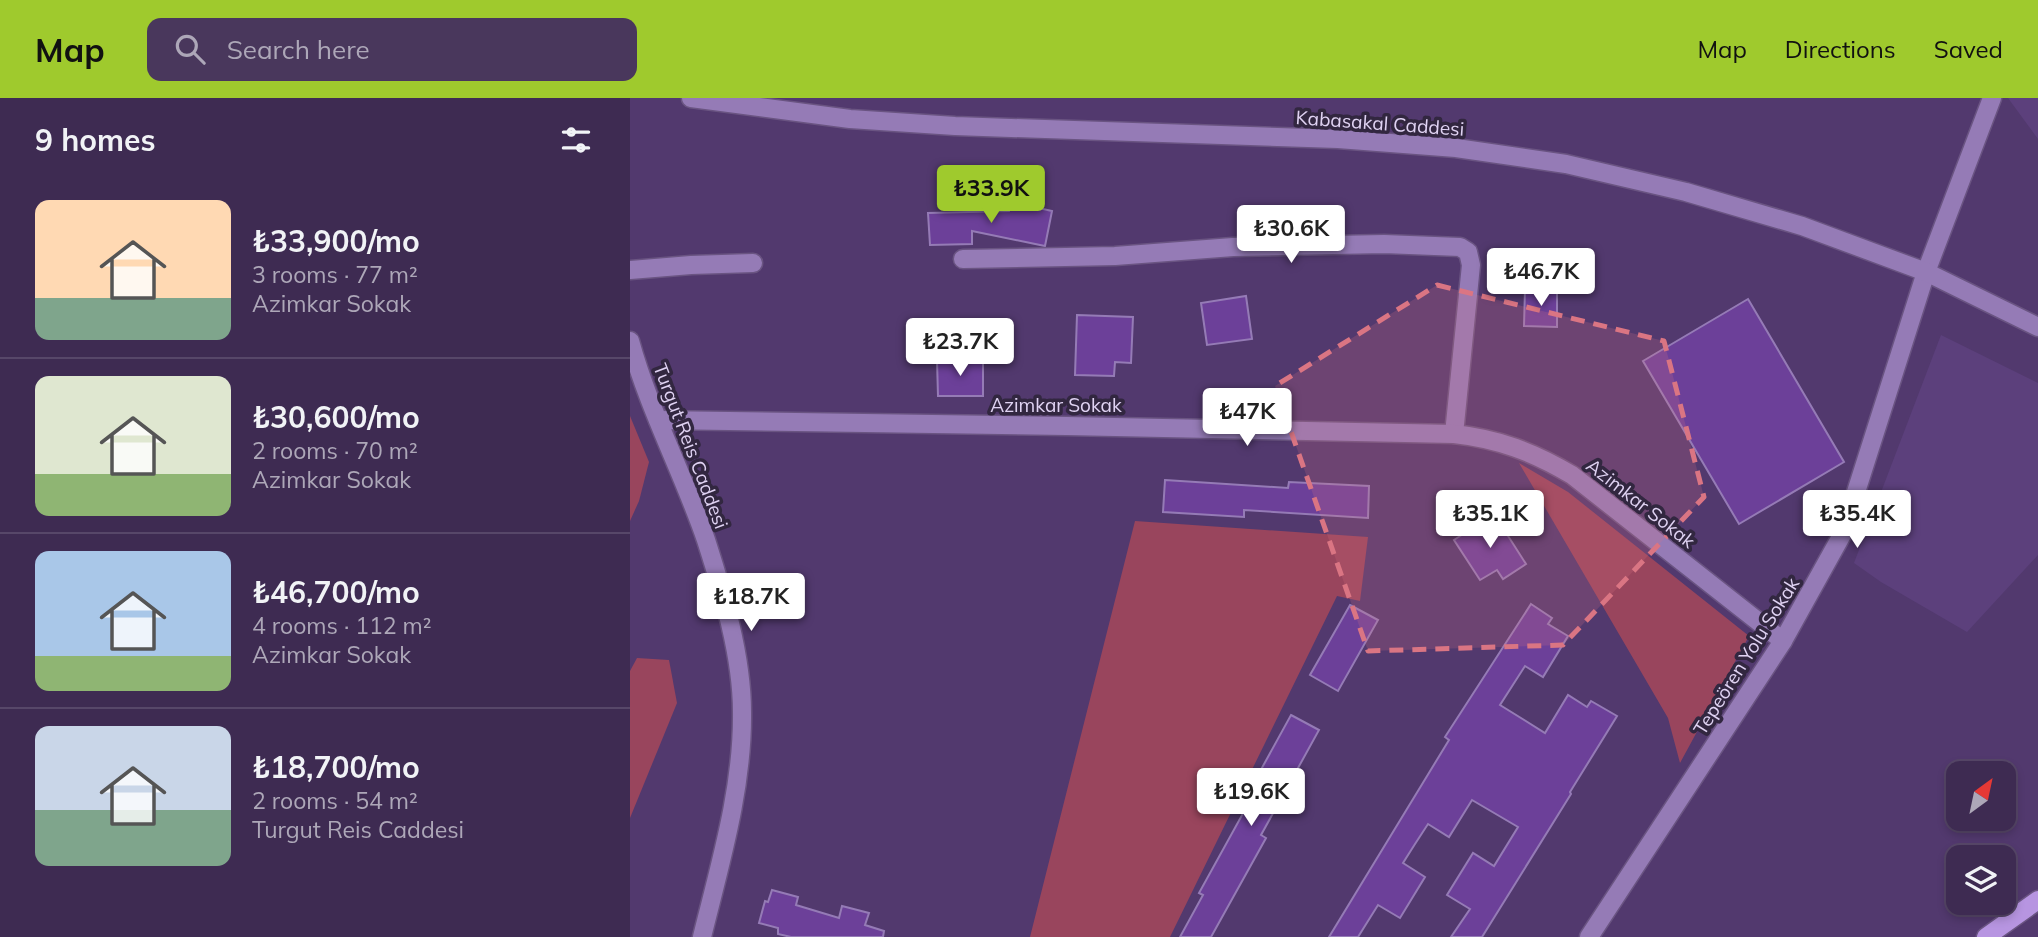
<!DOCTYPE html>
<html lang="en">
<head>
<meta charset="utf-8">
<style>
	body { margin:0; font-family:Mulish,sans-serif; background:#49375c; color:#f1f3f6; height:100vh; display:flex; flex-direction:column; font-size:26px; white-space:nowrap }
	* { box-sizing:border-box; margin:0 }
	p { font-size:23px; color:#ada7b8 }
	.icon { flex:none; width:38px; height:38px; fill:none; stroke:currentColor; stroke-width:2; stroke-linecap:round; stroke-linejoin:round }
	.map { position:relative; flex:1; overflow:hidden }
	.drawer { display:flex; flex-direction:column; background:#3e2b52; width:630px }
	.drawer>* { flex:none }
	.needle { width:46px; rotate:33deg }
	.fabs { position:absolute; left:1316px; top:663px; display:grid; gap:14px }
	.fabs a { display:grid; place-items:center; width:70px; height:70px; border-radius:14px; background:#3e2b52; box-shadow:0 4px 10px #0003,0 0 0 2px #574769; font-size:35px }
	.price { position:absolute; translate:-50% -60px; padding:0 16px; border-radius:7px; background:#fff; color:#222; font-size:23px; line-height:46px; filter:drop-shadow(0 2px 4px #0008) }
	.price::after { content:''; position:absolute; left:50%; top:42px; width:21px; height:16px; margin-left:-10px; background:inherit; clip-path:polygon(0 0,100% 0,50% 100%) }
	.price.on { background:#9fca2d; color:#111 }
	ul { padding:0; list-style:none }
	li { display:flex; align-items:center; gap:21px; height:175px; padding:0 35px }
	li+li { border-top:2px solid #574769 }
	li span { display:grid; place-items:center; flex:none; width:196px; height:140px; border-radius:14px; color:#555 }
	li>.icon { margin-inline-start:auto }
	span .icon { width:84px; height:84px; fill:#fffc; stroke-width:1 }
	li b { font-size:30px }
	h2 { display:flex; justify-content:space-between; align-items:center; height:84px; padding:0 35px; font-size:30px }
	header { display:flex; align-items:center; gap:42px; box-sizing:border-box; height:98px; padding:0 35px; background:#9fca2d; color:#111 }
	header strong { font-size:33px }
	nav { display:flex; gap:38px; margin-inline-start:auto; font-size:24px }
	.search { width:490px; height:63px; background:#49375c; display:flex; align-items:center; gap:18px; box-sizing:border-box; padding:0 24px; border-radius:14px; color:#ada7b8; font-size:26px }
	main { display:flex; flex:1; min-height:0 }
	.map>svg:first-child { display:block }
	.built { fill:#5c407c }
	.green { fill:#99455d }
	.building { fill:#6c4099; stroke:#957bb6; stroke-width:2 }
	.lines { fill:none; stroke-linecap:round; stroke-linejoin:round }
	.street-casing { stroke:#6a5482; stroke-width:21 }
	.secondary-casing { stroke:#6a5482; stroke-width:21 }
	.primary-casing { stroke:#6a5482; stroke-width:21 }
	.street { stroke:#957bb6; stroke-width:18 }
	.secondary { stroke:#957bb6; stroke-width:18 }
	.primary { stroke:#b795e1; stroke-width:18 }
	.marked { fill:#da7583; fill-opacity:0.2; stroke:#da7583; stroke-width:5; stroke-dasharray:14 9; stroke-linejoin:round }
	.labels { text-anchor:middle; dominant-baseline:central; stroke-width:7; stroke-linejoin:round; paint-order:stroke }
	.street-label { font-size:19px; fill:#e0d3f3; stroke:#322740 }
</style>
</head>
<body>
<header>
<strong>Map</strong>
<div class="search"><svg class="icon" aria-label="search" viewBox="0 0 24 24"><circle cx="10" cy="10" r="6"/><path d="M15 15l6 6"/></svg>Search here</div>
<nav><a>Map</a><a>Directions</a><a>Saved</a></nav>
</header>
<main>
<section class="drawer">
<h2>9 homes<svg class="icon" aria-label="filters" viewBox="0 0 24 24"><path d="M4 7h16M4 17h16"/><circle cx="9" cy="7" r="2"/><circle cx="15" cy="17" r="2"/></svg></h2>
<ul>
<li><span style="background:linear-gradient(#ffd9b3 70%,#7fa58c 0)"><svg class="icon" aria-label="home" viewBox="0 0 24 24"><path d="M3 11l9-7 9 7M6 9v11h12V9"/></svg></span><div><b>₺33,900/mo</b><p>3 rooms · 77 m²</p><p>Azimkar Sokak</p></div></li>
<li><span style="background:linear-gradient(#dfe7d0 70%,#8fb573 0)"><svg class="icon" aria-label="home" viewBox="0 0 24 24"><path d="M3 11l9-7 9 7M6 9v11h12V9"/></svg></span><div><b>₺30,600/mo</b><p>2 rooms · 70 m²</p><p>Azimkar Sokak</p></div></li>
<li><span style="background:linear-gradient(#a9c7e8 75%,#8fb573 0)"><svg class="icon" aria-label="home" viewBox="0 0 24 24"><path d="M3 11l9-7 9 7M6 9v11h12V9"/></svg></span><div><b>₺46,700/mo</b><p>4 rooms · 112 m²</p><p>Azimkar Sokak</p></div></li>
<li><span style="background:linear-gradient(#c9d6e8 60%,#7fa58c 0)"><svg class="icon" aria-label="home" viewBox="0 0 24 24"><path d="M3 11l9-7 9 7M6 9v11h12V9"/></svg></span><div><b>₺18,700/mo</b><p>2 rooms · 54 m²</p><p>Turgut Reis Caddesi</p></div></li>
</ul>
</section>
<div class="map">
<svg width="1408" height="839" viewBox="0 0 1408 839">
	<rect width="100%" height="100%" fill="#52396e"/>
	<g class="built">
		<path d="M 1378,0 L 1408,0 L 1408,41 Z"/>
		<path d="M 1311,237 L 1408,285 L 1408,457 L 1337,534 L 1251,484 L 1224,465 Z"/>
	</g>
	<g class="green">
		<path d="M 0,318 L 19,364 L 9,403 L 0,423 Z"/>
		<path d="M 889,365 L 938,394 L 1119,538 L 1050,665 L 1038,620 Z"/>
		<path d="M 505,423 L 738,439 L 730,503 L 707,498 L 540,839 L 400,839 Z"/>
		<path d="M 7,560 L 39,562 L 47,605 L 0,720 L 0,573 Z"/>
	</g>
	<g class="building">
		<path d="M 381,104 L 422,113 L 415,148 L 342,133 L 342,146 L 300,147 L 298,115 L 379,113 Z"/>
		<path d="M 895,191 L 927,192 L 927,229 L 894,228 Z"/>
		<path d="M 616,198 L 622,241 L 577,247 L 571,205 Z"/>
		<path d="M 1118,201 L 1214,364 L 1109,426 L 1013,263 Z"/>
		<path d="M 447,217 L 503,219 L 501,265 L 485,264 L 484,278 L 445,277 Z"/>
		<path d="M 353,261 L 353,298 L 308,298 L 307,262 Z"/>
		<path d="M 535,382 L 658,390 L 659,384 L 739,388 L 738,420 L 614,412 L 614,419 L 533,414 Z"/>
		<path d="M 864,416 L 896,466 L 873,481 L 867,472 L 850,482 L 824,442 Z"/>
		<path d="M 901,506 L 922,520 L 918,526 L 938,538 L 913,579 L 895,568 L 870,607 L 915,635 L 938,597 L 957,609 L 961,603 L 987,618 L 940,694 L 941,696 L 852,839 L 821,839 L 840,811 L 817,797 L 843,755 L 864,768 L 888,729 L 842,702 L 819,739 L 798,726 L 785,746 L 773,765 L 795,779 L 770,820 L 748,807 L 728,839 L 699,839 L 819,642 L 815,639 Z"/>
		<path d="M 720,507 L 748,522 L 708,593 L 680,577 Z"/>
		<path d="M 661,617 L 689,632 L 631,737 L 636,740 L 581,839 L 550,839 L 573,797 L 569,795 L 627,690 L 622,688 Z"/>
		<path d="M 142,792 L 168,799 L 166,807 L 209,820 L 212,808 L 239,815 L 235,827 L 254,833 L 253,839 L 161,839 L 148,836 L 148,830 L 129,825 L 135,803 L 138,804 Z"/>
	</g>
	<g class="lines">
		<defs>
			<g id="street">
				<path d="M 333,161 L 485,158 L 603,149 L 754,146 L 830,149 L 838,154 L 841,167 L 824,336"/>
				<path d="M 0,172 L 61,167 L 123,165"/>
				<path d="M 28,322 C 293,325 559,330 824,336 C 869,341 903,354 942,377 L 1153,543"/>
				<path d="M 959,839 L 1153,543 L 1213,435 L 1296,174 L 1362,0"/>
			</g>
			<g id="secondary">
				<path d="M 61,0 L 220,21 L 325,28 L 708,41 L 826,50 L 936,66 L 1056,94 L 1172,128 L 1296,174 L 1408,229"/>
				<path d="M 0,243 C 19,312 53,375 76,442 C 93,495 112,558 112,614 C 113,690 90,766 72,839"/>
			</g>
			<path id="primary" d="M 1356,839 L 1408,802"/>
		</defs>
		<use href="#street" class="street-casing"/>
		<use href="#secondary" class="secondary-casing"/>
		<use href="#primary" class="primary-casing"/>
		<use href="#street" class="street"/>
		<use href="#secondary" class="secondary"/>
		<use href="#primary" class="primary"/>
	</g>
	<path class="marked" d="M 807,187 L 1034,243 L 1074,399 L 933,547 L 738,553 L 645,288 Z"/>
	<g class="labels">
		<g class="street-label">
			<text transform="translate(750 25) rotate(4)">Kabasakal Caddesi</text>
			<text x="426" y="307">Azimkar Sokak</text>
			<text transform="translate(61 348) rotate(69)">Turgut Reis Caddesi</text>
			<text transform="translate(1011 405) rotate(38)">Azimkar Sokak</text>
			<text transform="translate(1116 558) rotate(-58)">Tepeören Yolu Sokak</text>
		</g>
	</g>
</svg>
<div class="fabs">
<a><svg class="needle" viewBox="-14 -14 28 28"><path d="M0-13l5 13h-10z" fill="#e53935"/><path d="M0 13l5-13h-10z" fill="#ada7b8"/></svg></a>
<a><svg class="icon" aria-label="layers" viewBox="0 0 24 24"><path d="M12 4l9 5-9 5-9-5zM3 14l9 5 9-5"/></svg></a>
</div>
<b class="price on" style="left:361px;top:127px">₺33.9K</b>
<b class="price" style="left:661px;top:167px">₺30.6K</b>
<b class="price" style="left:911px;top:210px">₺46.7K</b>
<b class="price" style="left:330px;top:280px">₺23.7K</b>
<b class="price" style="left:617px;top:350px">₺47K</b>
<b class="price" style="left:860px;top:452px">₺35.1K</b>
<b class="price" style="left:1227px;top:452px">₺35.4K</b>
<b class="price" style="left:121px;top:535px">₺18.7K</b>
<b class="price" style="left:621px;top:730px">₺19.6K</b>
</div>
</main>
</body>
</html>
